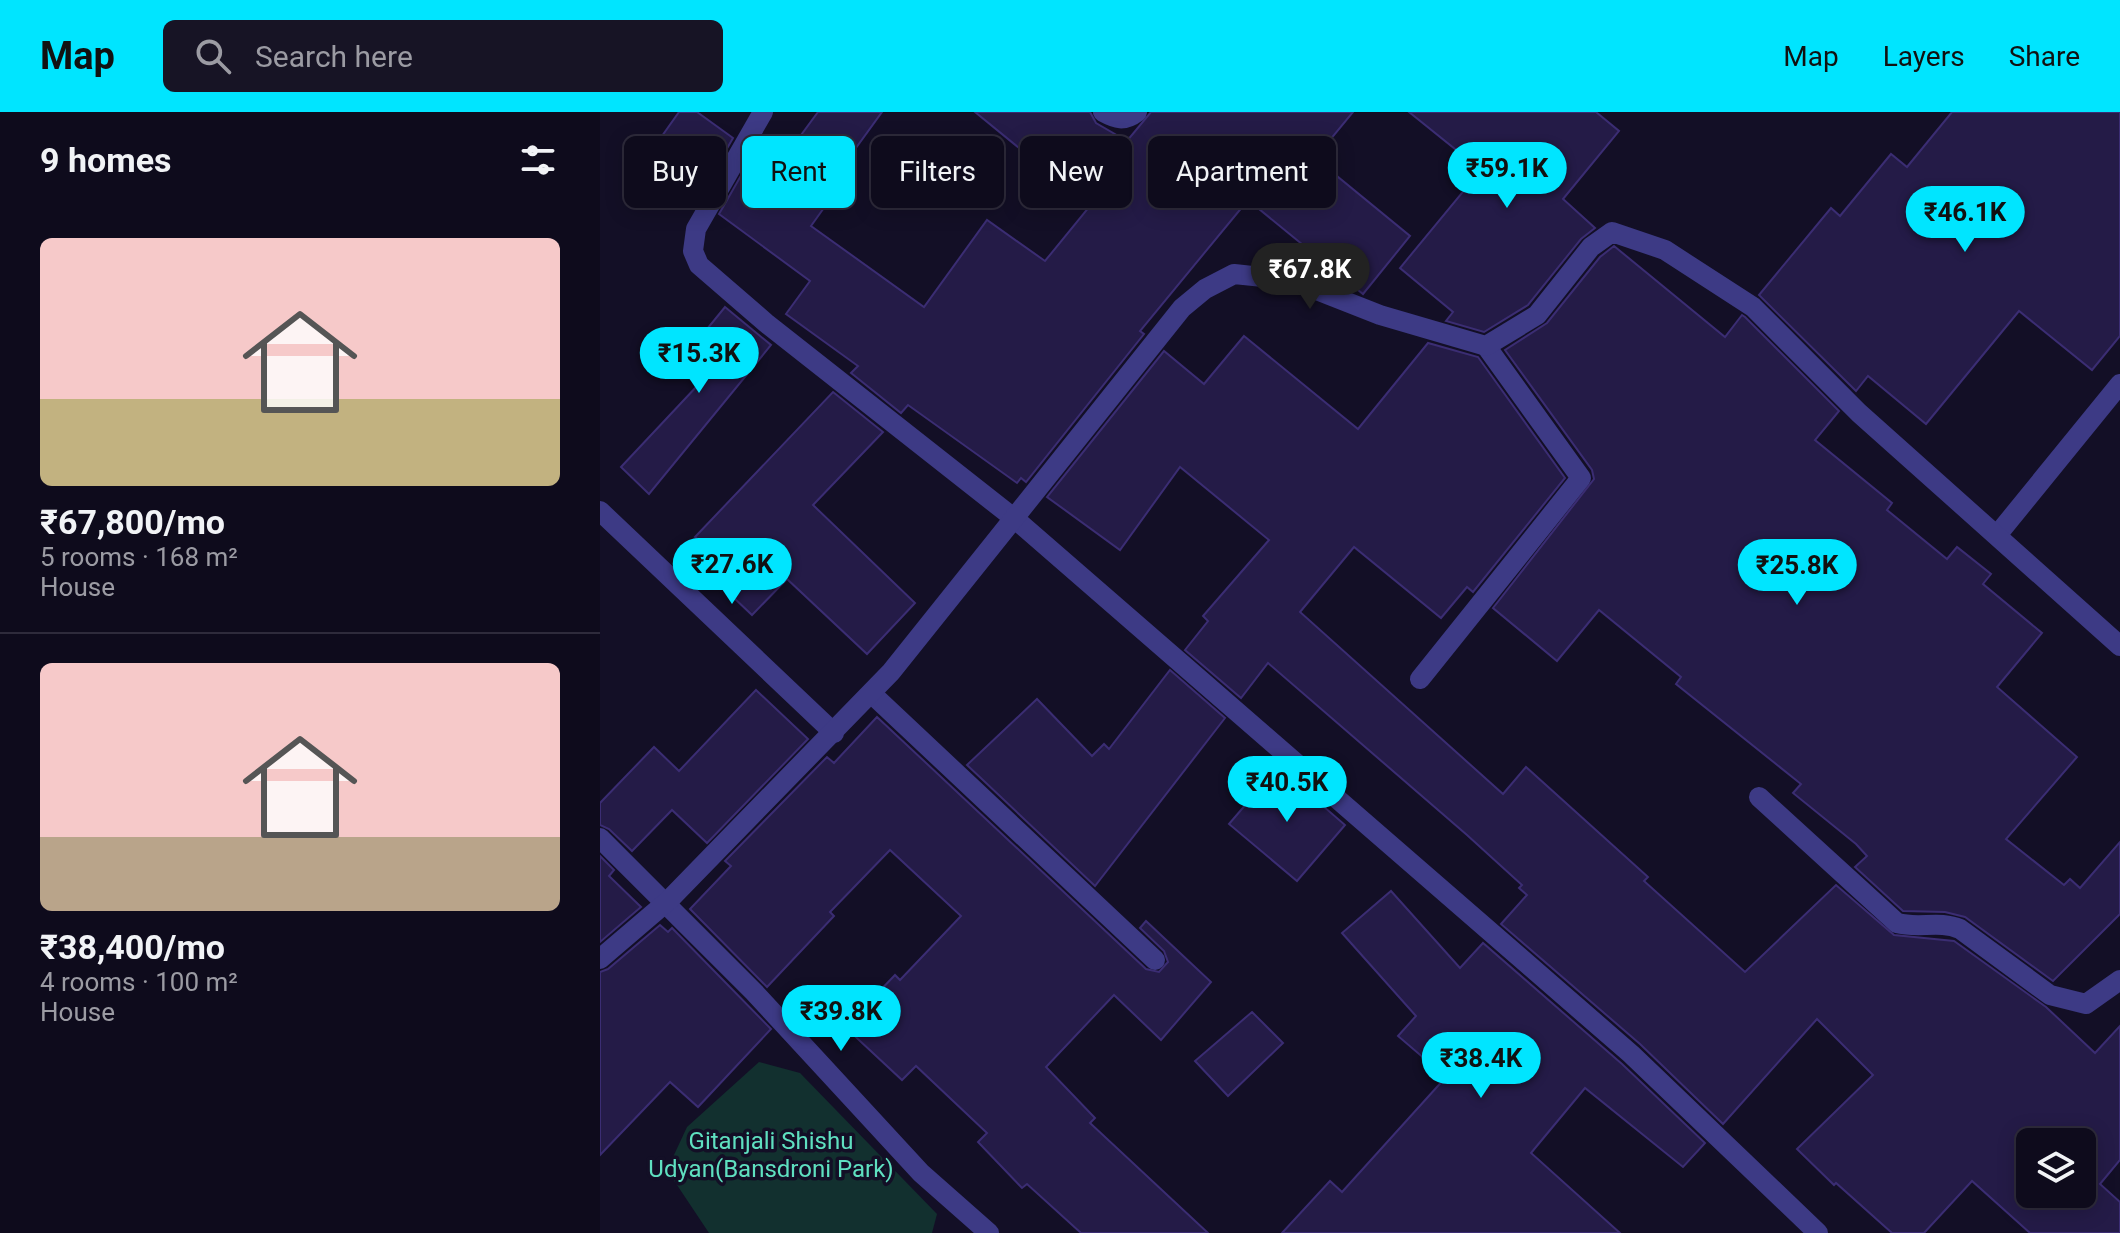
<!DOCTYPE html>
<html lang="en">
<head>
<meta charset="utf-8">
<style>
	body { margin:0; font-family:Roboto,sans-serif; background:#171425; color:#f1f3f6; height:100vh; display:flex; flex-direction:column; font-size:30px; white-space:nowrap }
	* { box-sizing:border-box; margin:0 }
	p { font-size:26px; color:#9b9ba3 }
	.icon { flex:none; width:44px; height:44px; fill:none; stroke:currentColor; stroke-width:2; stroke-linecap:round; stroke-linejoin:round }
	.map { position:relative; flex:1; overflow:hidden }
	.details { display:flex; flex-direction:column; background:#0e0b1c; width:600px }
	.details>* { flex:none }
	.banner { position:absolute; left:24px; top:24px; width:760px; height:72px; display:flex; gap:16px }
	.buttons { position:absolute; left:1416px; top:1016px; display:grid; gap:16px }
	.buttons a { display:grid; place-items:center; width:80px; height:80px; border-radius:12px; background:#0e0b1c; box-shadow:0 4px 20px #0003,0 0 0 2px #2e2b3b; font-size:40px }
	.price { position:absolute; translate:-50% -68px; padding:0 18px; border-radius:28px; background:#00e5ff; color:#111; font-size:26px; line-height:52px; filter:drop-shadow(0 2px 4px #0008) }
	.price::after { content:''; position:absolute; left:50%; top:48px; width:24px; height:18px; margin-left:-12px; background:inherit; clip-path:polygon(0 0,100% 0,50% 100%) }
	.price.active { background:#222; color:#fff }
	ul { padding:0; list-style:none }
	li { display:grid; align-content:center; gap:16px; height:424px; padding:0 40px }
	li+li { border-top:2px solid #2e2b3b }
	li span { display:grid; place-items:center; height:248px; border-radius:12px; color:#555 }
	li>.icon { margin-inline-start:auto }
	span .icon { width:144px; height:144px; fill:#fffc; stroke-width:1 }
	li b { font-size:34px }
	h2 { display:flex; justify-content:space-between; align-items:center; height:96px; padding:0 40px; font-size:34px }
	.chip { padding:0 28px; border-radius:12px; background:#0e0b1c; box-shadow:0 4px 20px #0003,0 0 0 2px #2e2b3b; font-size:28px; line-height:72px }
	.chip.active { background:#00e5ff; color:#111 }
	header { display:flex; align-items:center; gap:48px; box-sizing:border-box; height:112px; padding:0 40px; background:#00e5ff; color:#111 }
	header strong { font-size:38px }
	nav { display:flex; gap:44px; margin-inline-start:auto; font-size:28px }
	.search { width:560px; height:72px; background:#171425; display:flex; align-items:center; gap:20px; box-sizing:border-box; padding:0 28px; border-radius:12px; color:#9b9ba3; font-size:30px }
	main { display:flex; flex:1; min-height:0 }
	.map>svg:first-child { display:block }
	.green { fill:#12302f }
	.building { fill:#241b47; stroke:#3b2d73; stroke-width:2; fill-rule:evenodd }
	.lines { fill:none; stroke-linecap:round; stroke-linejoin:round }
	.minor { stroke:#3d3a85; stroke-width:20 }
	.labels { text-anchor:middle; dominant-baseline:central; stroke-width:7; stroke-linejoin:round; paint-order:stroke }
	.park-label { font-size:24px; fill:#5fe0c0; stroke:#130f26 }
</style>
</head>
<body>
<header>
<strong>Map</strong>
<div class="search"><svg class="icon" aria-label="search" viewBox="0 0 24 24"><circle cx="10" cy="10" r="6"/><path d="M15 15l6 6"/></svg>Search here</div>
<nav><a>Map</a><a>Layers</a><a>Share</a></nav>
</header>
<main>
<section class="details">
<h2>9 homes<svg class="icon" aria-label="filters" viewBox="0 0 24 24"><path d="M4 7h16M4 17h16"/><circle cx="9" cy="7" r="2"/><circle cx="15" cy="17" r="2"/></svg></h2>
<ul>
<li><span style="background:linear-gradient(#f6c9c9 65%,#c2b280 0)"><svg class="icon" aria-label="home" viewBox="0 0 24 24"><path d="M3 11l9-7 9 7M6 9v11h12V9"/></svg></span><div><b>₹67,800/mo</b><p>5 rooms · 168 m²</p><p>House</p></div></li>
<li><span style="background:linear-gradient(#f6c9c9 70%,#b9a48a 0)"><svg class="icon" aria-label="home" viewBox="0 0 24 24"><path d="M3 11l9-7 9 7M6 9v11h12V9"/></svg></span><div><b>₹38,400/mo</b><p>4 rooms · 100 m²</p><p>House</p></div></li>
</ul>
</section>
<div class="map">
<svg width="1520" height="1121" viewBox="0 0 1520 1121">
	<rect width="100%" height="100%" fill="#130f26"/>
	<path class="green" d="M 159,950 L 200,961 L 337,1102 L 332,1121 L 109,1121 L 67,1058 L 87,1015 Z"/>
	<g class="building">
		<path d="M 79,0 L 97,0 L 133,26 L 98,87 L 45,48 Z"/>
		<path d="M 218,0 L 282,0 L 219,87 L 226,93 L 211,114 L 324,195 L 387,108 L 445,149 L 490,94 L 375,0 L 490,0 L 496,11 L 527,29 L 551,0 L 753,0 L 715,46 L 810,124 L 763,182 L 648,88 L 540,219 L 544,222 L 426,370 L 421,366 L 417,371 L 308,293 L 301,301 L 251,261 L 258,254 L 186,202 L 210,169 L 119,102 L 154,41 L 176,57 Z"/>
		<path d="M 809,0 L 996,0 L 1019,19 L 963,87 L 995,116 L 981,127 L 928,193 L 884,220 L 846,209 L 853,200 L 800,156 L 881,58 Z"/>
		<path d="M 1352,0 L 1520,0 L 1520,224 L 1492,258 L 1419,199 L 1326,312 L 1268,264 L 1256,279 L 1159,183 L 1231,96 L 1240,104 L 1291,42 L 1307,55 Z"/>
		<path d="M 1014,134 L 1125,225 L 1142,203 L 1145,205 L 1239,299 L 1215,328 L 1292,391 L 1287,398 L 1347,447 L 1357,435 L 1391,462 L 1383,472 L 1442,521 L 1397,575 L 1477,645 L 1406,727 L 1464,773 L 1470,767 L 1480,776 L 1520,730 L 1520,802 L 1453,869 L 1365,805 L 1345,800 L 1303,799 L 1255,755 L 1267,744 L 1256,732 L 1193,681 L 1201,672 L 1076,572 L 1081,565 L 999,498 L 957,549 L 893,496 L 994,367 L 992,358 L 905,238 L 947,211 L 1000,145 Z"/>
		<path d="M 125,195 L 171,233 L 49,382 L 21,355 L 98,273 L 76,255 Z"/>
		<path d="M 644,224 L 758,317 L 828,231 L 878,245 L 965,366 L 873,480 L 867,475 L 841,506 L 754,435 L 700,500 L 903,682 L 926,655 L 1048,765 L 1044,769 L 1145,860 L 1236,773 L 1294,823 L 1354,829 L 1446,895 L 1495,941 L 1520,914 L 1520,1048 L 1500,1072 L 1520,1090 L 1520,1121 L 1430,1121 L 1372,1069 L 1324,1121 L 1292,1121 L 1236,1071 L 1234,1073 L 1197,1037 L 1273,963 L 1217,907 L 1123,1012 L 1040,932 L 901,812 L 927,783 L 919,776 L 922,773 L 867,723 L 668,551 L 641,586 L 585,538 L 608,509 L 603,504 L 669,428 L 580,355 L 520,438 L 447,385 L 564,239 L 604,272 ZM 1430,1030 L 1482,1030 L 1482,1082 L 1430,1082 Z"/>
		<path d="M 233,280 L 283,320 L 213,393 L 315,491 L 267,542 L 187,467 L 152,503 L 113,466 L 125,453 L 95,425 Z"/>
		<path d="M 570,558 L 625,606 L 495,774 L 367,653 L 437,587 L 492,644 L 504,632 L 509,637 Z"/>
		<path d="M 156,578 L 208,627 L 107,731 L 72,698 L 32,739 L 9,717 L 0,713 L 0,691 L 54,635 L 79,659 Z"/>
		<path d="M 277,605 L 546,857 L 559,860 L 568,850 L 564,839 L 540,816 L 546,809 L 611,870 L 561,928 L 514,883 L 446,955 L 495,1006 L 490,1011 L 608,1121 L 481,1121 L 427,1072 L 422,1076 L 378,1030 L 387,1021 L 316,954 L 302,968 L 245,915 L 295,863 L 300,868 L 361,804 L 290,738 L 230,800 L 234,804 L 167,875 L 90,797 L 131,754 L 125,749 L 227,645 L 234,651 Z"/>
		<path d="M 678,655 L 745,713 L 697,769 L 629,712 Z"/>
		<path d="M 0,744 L 14,758 L 9,764 L 41,795 L 0,830 Z"/>
		<path d="M 791,779 L 860,856 L 883,831 L 1022,952 L 1105,1031 L 1083,1055 L 985,976 L 931,1041 L 1020,1121 L 682,1121 L 730,1069 L 742,1080 L 846,965 L 798,924 L 816,904 L 742,821 Z"/>
		<path d="M 60,813 L 68,820 L 72,816 L 171,917 L 98,995 L 70,970 L 0,1043 L 0,860 L 8,857 Z"/>
		<path d="M 652,900 L 683,931 L 628,984 L 595,949 Z"/>
	</g>
	<g class="lines">
		<g class="minor">
			<path d="M 163,0 L 96,117 L 93,139 L 99,153 L 166,211 L 415,407 L 1031,942 L 1218,1121"/>
			<path d="M 503,0 C 516,7 524,10 537,0"/>
			<path d="M 0,399 L 234,621"/>
			<path d="M 1398,422 L 1520,272"/>
			<path d="M 820,567 L 981,366 L 886,234"/>
			<path d="M 272,582 L 555,848"/>
			<path d="M 1159,685 L 1297,811 C 1319,817 1339,808 1360,817 L 1450,883 L 1486,892 L 1520,868"/>
			<path d="M 0,726 L 154,880 L 321,1061 L 389,1121"/>
			<path d="M 0,847 L 69,788 L 291,560 L 582,196 L 605,177 L 634,162 L 691,168 L 780,203 L 886,234 L 937,203 L 991,135 L 1012,120 L 1065,138 L 1153,195 L 1259,301 L 1520,534"/>
		</g>
	</g>
	<g class="labels">
		<g class="park-label">
			<text x="171" y="1029">Gitanjali Shishu<tspan x="171" dy="28">Udyan(Bansdroni Park)</tspan></text>
		</g>
	</g>
</svg>
<div class="buttons">
<a><svg class="icon" aria-label="layers" viewBox="0 0 24 24"><path d="M12 4l9 5-9 5-9-5zM3 14l9 5 9-5"/></svg></a>
</div>
<b class="price" style="left:907px;top:98px">₹59.1K</b>
<b class="price" style="left:1365px;top:142px">₹46.1K</b>
<b class="price active" style="left:710px;top:199px">₹67.8K</b>
<b class="price" style="left:99px;top:283px">₹15.3K</b>
<b class="price" style="left:132px;top:494px">₹27.6K</b>
<b class="price" style="left:1197px;top:495px">₹25.8K</b>
<b class="price" style="left:687px;top:712px">₹40.5K</b>
<b class="price" style="left:241px;top:941px">₹39.8K</b>
<b class="price" style="left:881px;top:988px">₹38.4K</b>
<div class="banner">
<a class="chip">Buy</a>
<a class="chip active">Rent</a>
<a class="chip">Filters</a>
<a class="chip">New</a>
<a class="chip">Apartment</a>
</div>
</div>
</main>
</body>
</html>
